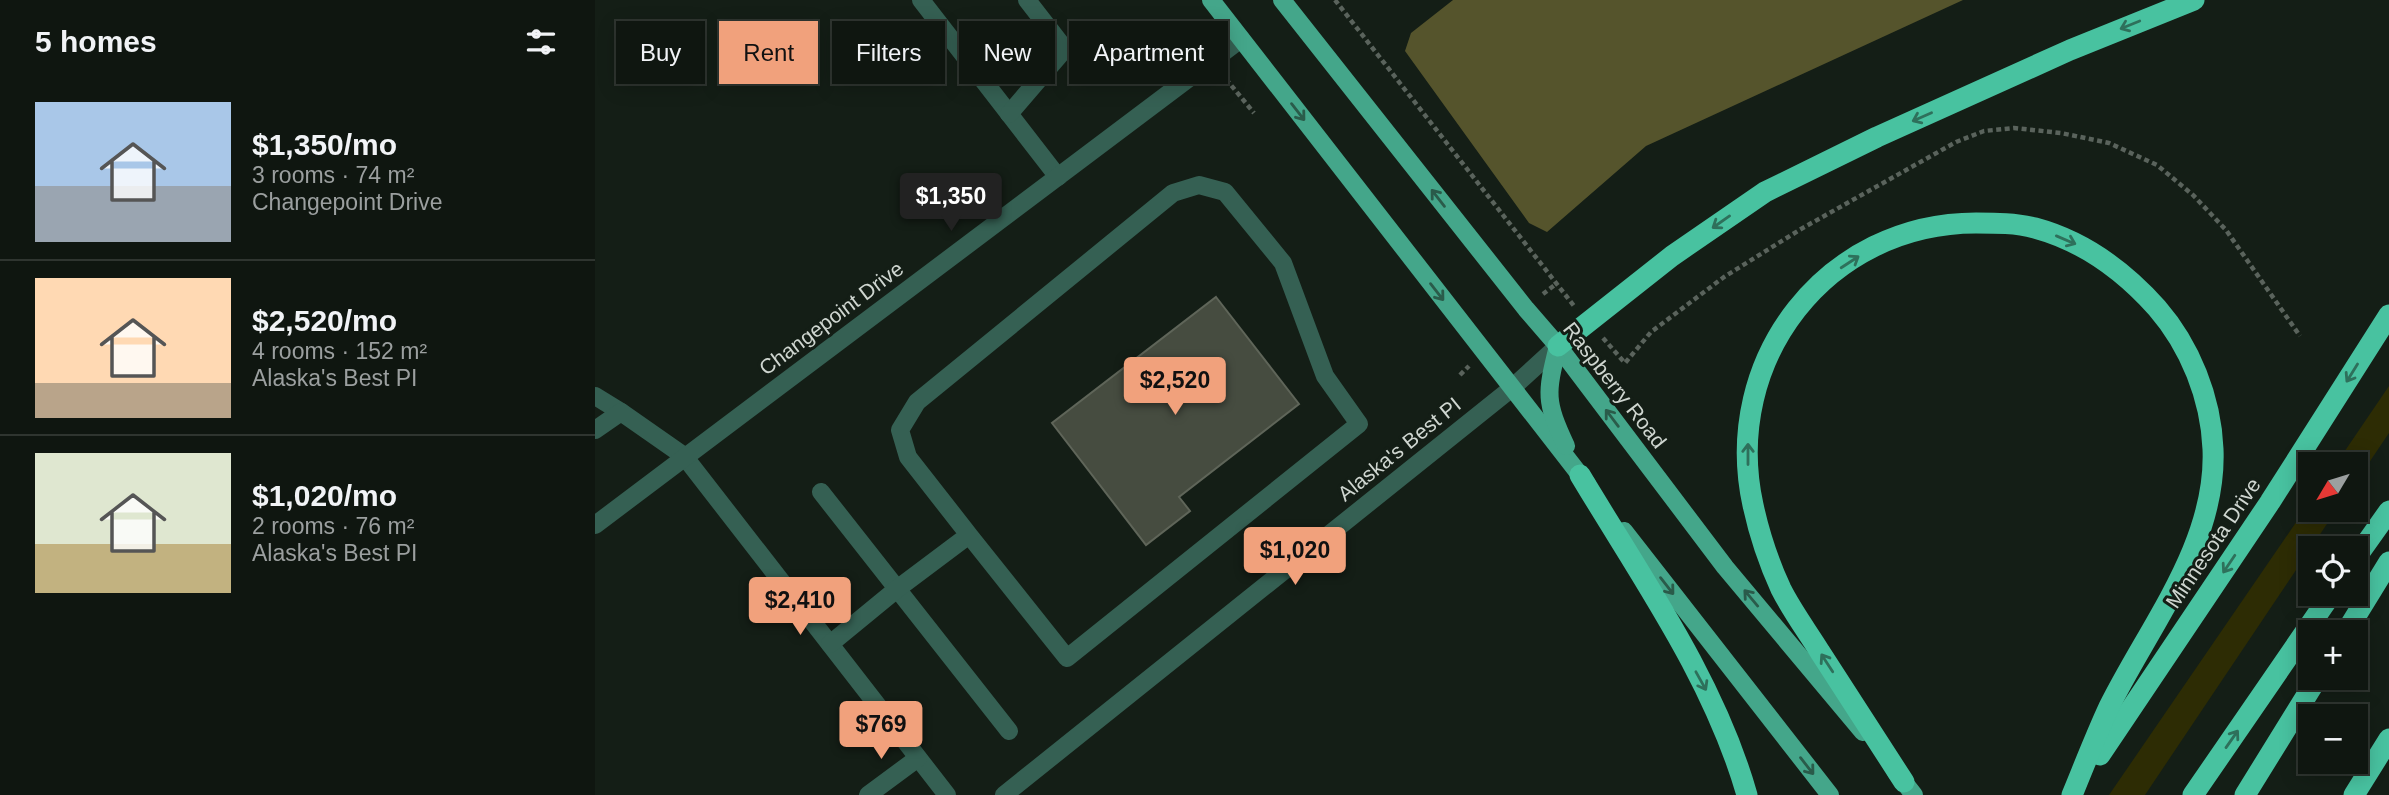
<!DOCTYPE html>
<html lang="en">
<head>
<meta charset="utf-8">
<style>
	body { margin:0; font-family:Arial,sans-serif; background:#1d231e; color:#f1f3f6; height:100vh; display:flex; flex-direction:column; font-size:26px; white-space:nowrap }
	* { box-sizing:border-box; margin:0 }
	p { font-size:23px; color:#9b9f9f }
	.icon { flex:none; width:38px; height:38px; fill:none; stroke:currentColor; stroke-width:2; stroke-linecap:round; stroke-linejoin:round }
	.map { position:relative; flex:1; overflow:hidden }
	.side { display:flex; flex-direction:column; background:#0f1610; width:595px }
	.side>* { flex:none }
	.banner { position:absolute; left:21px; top:21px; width:665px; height:63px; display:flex; gap:14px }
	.needle { width:46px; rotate:232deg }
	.controls { position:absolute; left:1703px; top:452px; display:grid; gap:14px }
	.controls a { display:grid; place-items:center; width:70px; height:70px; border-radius:0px; background:#0f1610; box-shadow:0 4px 18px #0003,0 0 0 2px #2f3530; font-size:35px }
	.price { position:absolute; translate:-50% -60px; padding:0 16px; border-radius:7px; background:#f1a17c; color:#111; font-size:23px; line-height:46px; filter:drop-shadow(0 2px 4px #0008) }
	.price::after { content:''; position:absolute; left:50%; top:42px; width:21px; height:16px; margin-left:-10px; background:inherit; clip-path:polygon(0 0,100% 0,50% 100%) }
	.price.on { background:#222; color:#fff }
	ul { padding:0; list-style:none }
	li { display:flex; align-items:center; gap:21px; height:175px; padding:0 35px }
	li+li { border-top:2px solid #2f3530 }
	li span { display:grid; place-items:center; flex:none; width:196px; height:140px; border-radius:0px; color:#555 }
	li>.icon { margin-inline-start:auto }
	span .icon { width:84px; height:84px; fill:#fffc; stroke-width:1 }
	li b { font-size:30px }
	h2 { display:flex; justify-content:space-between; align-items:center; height:84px; padding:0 35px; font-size:30px }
	.pill { padding:0 24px; border-radius:0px; background:#0f1610; box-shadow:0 4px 18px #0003,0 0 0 2px #2f3530; font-size:24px; line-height:63px }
	.pill.on { background:#f1a17c; color:#111 }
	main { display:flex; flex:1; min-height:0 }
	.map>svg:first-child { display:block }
	.green { fill:#2d2c04 }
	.forest { fill:#55542c }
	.building { fill:#464c40; stroke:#5f6559; stroke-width:2 }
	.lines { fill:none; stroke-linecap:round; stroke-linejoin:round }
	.path { stroke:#5a635c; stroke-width:4.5; stroke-dasharray:5 3.5; stroke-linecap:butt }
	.minor { stroke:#356053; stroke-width:18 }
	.major { stroke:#44a68a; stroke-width:18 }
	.highway { stroke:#48c2a0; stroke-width:21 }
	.oneway { stroke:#2e705b }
	.oneway2 { stroke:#2a5b4a }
	.labels { text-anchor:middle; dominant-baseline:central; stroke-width:6; stroke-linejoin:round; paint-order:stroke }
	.street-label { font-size:21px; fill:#cfd6d0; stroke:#141e16 }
</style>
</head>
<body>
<main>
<section class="side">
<h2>5 homes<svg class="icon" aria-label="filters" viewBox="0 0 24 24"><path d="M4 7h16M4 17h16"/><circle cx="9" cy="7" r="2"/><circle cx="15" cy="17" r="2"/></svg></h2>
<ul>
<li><span style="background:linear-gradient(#a9c7e8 60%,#9aa5b1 0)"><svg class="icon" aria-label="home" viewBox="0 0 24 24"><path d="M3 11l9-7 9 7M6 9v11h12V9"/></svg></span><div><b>$1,350/mo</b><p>3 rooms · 74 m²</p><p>Changepoint Drive</p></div></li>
<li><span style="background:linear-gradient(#ffd9b3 75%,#b9a48a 0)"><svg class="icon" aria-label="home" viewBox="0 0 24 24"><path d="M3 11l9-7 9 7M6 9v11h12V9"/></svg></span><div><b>$2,520/mo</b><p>4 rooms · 152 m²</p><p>Alaska's Best PI</p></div></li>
<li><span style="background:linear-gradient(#dfe7d0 65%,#c2b280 0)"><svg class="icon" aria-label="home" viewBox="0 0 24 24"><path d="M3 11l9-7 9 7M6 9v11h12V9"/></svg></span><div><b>$1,020/mo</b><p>2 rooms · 76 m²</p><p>Alaska's Best PI</p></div></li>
</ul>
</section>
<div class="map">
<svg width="1794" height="795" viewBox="0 0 1794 795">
	<rect width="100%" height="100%" fill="#141e16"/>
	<g class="green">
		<path d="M 1794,386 L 1794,433 L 1761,482 L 1760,464 L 1741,464 Z"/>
		<path d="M 1715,502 L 1715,509 L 1742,509 L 1550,795 L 1514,795 Z"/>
	</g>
	<path class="forest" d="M 858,0 L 1368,0 L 1051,146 L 952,232 L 934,223 L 810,51 L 816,33 Z"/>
	<path class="building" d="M 621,297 L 704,404 L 584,497 L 595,511 L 551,545 L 457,423 Z"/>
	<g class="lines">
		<g class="path">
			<path d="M 740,0 L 979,306"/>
			<path d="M 592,31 L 603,45"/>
			<path d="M 631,79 L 659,113"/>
			<path d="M 948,294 L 961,284"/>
			<path d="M 1008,338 L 1030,363 L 1056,332 L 1129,277 L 1206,229 L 1361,142 L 1389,131 L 1419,128 L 1466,133 L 1514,143 L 1562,165 L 1598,195 L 1631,230 L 1705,336"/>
			<path d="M 865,375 L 874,366"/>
		</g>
		<g class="minor">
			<path d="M 326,0 L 463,177"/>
			<path d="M 414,114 L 470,49 L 432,0"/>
			<path d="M 0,396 L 26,412"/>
			<path d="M 0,430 L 26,412 L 89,456 L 352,795"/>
			<path d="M 226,492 L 414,731"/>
			<path d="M 0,525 L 646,39"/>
			<path d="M 235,644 L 302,589 L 374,535 L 472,658 L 764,424 L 730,376 L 688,263 L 630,192 L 604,185 L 578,193 L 322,402 L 305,430 L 313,457 L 374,535"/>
			<path d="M 273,795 L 323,758"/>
			<path d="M 409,795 L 917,388 L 963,346"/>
		</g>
		<g class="major">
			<path d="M 616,0 L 992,484"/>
			<path d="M 687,0 L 931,309 L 963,346 L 1130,567 L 1268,732"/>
			<path d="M 963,346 C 951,394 950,401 971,446"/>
			<path d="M 1029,531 L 1235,795"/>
			<path d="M 1301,772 L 1319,795"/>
		</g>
		<g class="highway">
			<path d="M 963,346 L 1077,256 L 1170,192 L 1282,137 L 1475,50 L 1599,0"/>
			<path d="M 985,475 C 1046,577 1119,679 1152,795"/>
			<path d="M 1760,559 L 1794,511"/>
			<path d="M 1751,632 L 1794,562"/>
			<path d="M 1505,755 L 1675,502 L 1794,315"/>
			<path d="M 1309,782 C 1281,738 1253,695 1225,652 C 1212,631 1197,611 1186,589 C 1174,563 1164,533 1158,505 C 1126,359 1232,223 1381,223 C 1401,223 1421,223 1440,228 C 1488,241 1529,271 1562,308 C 1595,346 1616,398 1618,449 C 1622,544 1554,626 1514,707 C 1501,735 1489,766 1477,795"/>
			<path d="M 1598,795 L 1737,593"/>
			<path d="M 1650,795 L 1723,677"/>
			<path d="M 1759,795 L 1794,739"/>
		</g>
	</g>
	<defs><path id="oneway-shaft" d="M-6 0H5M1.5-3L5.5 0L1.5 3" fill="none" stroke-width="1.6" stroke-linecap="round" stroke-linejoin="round" transform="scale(1.75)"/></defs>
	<g class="oneway">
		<use href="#oneway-shaft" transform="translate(1535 25) rotate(158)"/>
		<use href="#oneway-shaft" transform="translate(1327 117) rotate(156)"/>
		<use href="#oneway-shaft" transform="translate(1126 222) rotate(145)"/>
		<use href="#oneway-shaft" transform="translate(1471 240) rotate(23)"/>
		<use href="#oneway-shaft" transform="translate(1255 262) rotate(-33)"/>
		<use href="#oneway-shaft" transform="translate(1757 373) rotate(122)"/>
		<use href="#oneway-shaft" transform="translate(1153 454) rotate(-90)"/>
		<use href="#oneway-shaft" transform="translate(1634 564) rotate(124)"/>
		<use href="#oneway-shaft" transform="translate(1232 663) rotate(-123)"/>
		<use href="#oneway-shaft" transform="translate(1106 681) rotate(61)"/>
		<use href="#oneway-shaft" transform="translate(1637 739) rotate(-55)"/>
	</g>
	<g class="oneway2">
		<use href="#oneway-shaft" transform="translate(703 112) rotate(52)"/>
		<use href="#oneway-shaft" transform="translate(843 198) rotate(-128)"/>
		<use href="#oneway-shaft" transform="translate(842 292) rotate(52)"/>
		<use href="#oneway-shaft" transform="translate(1017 418) rotate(-127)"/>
		<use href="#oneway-shaft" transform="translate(1072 586) rotate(52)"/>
		<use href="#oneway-shaft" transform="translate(1156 598) rotate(-130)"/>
		<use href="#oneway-shaft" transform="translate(1212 766) rotate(52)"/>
	</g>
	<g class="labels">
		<g class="street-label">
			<text transform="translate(236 318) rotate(-37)">Changepoint Drive</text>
			<text transform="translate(1020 385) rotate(52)">Raspberry Road</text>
			<text transform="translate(804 449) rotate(-39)">Alaska's Best PI</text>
			<text transform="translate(1618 543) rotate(-56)">Minnesota Drive</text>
		</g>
	</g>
</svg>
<div class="controls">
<a><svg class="needle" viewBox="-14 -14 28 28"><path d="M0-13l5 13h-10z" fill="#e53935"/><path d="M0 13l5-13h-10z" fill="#9b9f9f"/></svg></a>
<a><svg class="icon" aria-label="locate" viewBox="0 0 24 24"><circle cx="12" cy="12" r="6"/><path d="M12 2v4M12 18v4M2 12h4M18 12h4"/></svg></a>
<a>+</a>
<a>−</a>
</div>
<b class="price on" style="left:356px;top:233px">$1,350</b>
<b class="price" style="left:580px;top:417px">$2,520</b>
<b class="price" style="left:700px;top:587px">$1,020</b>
<b class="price" style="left:205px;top:637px">$2,410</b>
<b class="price" style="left:286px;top:761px">$769</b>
<div class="banner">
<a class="pill">Buy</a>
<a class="pill on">Rent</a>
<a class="pill">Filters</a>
<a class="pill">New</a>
<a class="pill">Apartment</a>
</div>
</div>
</main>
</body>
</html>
